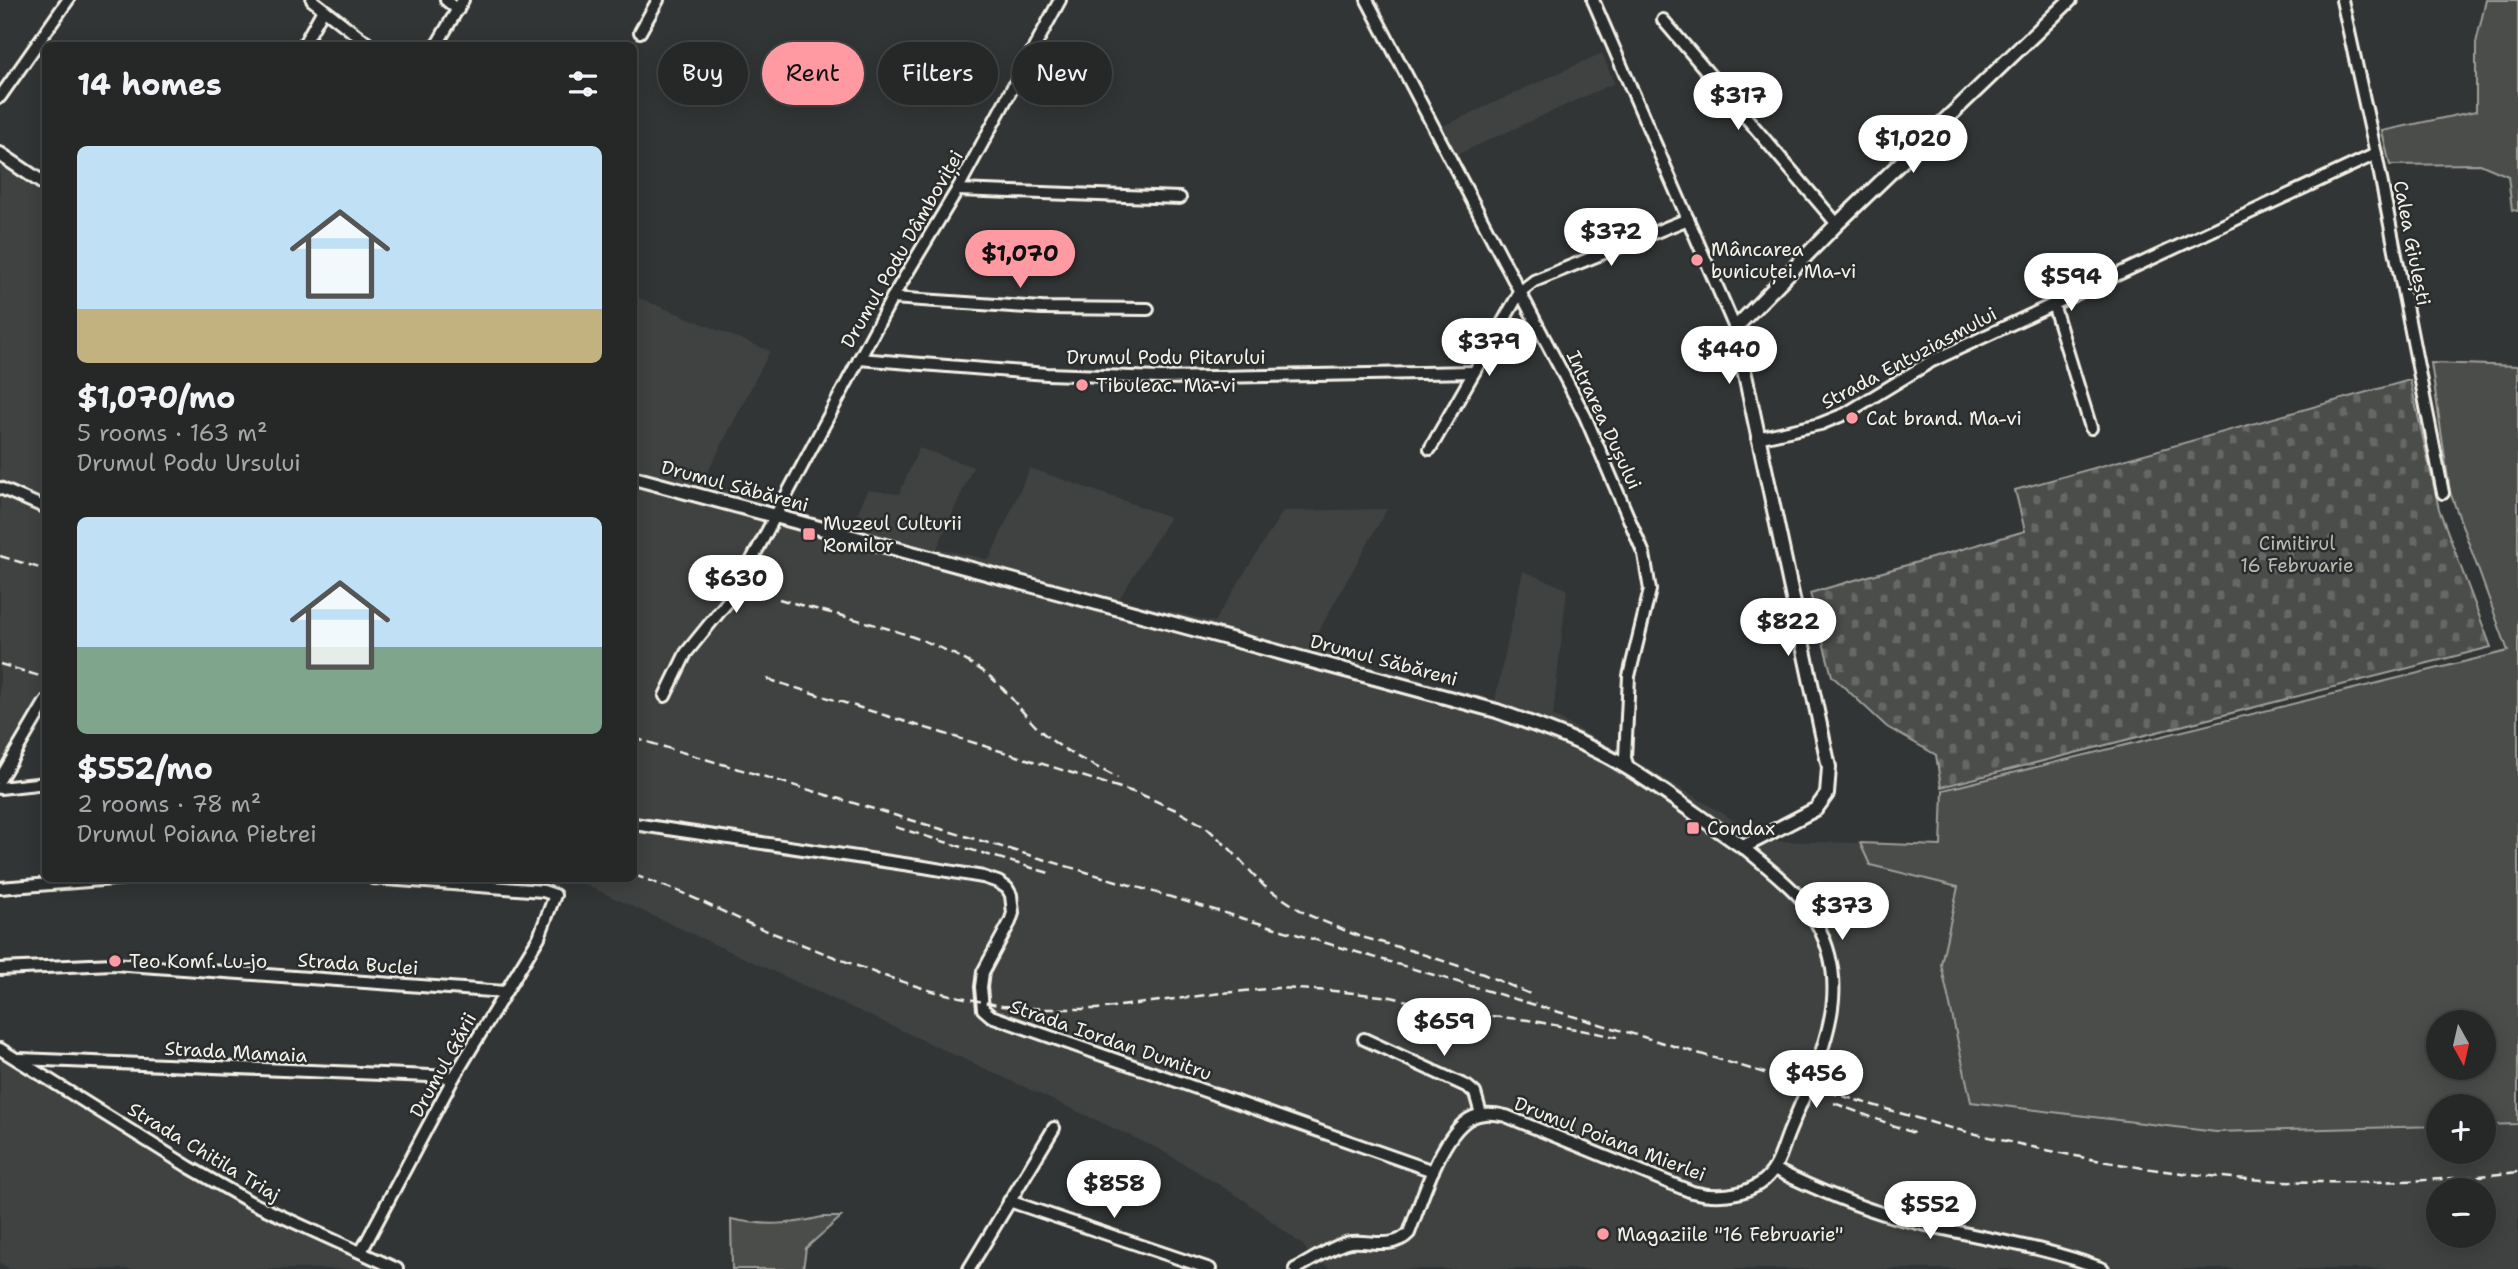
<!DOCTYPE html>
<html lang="en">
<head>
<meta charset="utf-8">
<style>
	body { margin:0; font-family:"Shantell Sans",sans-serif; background:#323434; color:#f1f3f6; height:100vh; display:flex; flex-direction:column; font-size:26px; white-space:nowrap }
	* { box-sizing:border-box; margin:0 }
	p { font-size:23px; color:#a4a6a8 }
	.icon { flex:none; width:38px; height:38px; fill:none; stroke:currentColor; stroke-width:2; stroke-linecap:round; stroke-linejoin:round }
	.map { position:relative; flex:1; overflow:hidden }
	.drawer { position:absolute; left:42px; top:42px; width:595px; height:840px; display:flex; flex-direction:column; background:#262828; border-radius:10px; box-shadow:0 4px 18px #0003,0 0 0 2px #424445 }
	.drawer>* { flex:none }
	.top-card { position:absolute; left:658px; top:42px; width:665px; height:63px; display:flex; gap:14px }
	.needle { width:46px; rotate:172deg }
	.tools { position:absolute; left:2426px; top:1010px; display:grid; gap:14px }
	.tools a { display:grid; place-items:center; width:70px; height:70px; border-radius:50%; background:#262828; box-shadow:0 4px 18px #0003,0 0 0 2px #424445; font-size:35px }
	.price { position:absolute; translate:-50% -60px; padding:0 16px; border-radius:24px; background:#fff; color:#222; font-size:23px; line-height:46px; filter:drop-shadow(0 2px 4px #0008) }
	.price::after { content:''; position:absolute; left:50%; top:42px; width:21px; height:16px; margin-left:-10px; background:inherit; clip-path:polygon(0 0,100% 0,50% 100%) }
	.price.active { background:#ff9aa2; color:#111 }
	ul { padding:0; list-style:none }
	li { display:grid; align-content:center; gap:14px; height:371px; padding:0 35px }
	li span { display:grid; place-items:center; height:217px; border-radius:10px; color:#555 }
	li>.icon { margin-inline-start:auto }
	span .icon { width:126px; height:126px; fill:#fffc; stroke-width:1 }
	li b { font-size:30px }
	h2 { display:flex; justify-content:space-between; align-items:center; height:84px; padding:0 35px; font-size:30px }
	.pill { padding:0 24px; border-radius:32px; background:#262828; box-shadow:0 4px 18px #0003,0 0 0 2px #424445; font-size:24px; line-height:63px }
	.pill.active { background:#ff9aa2; color:#111 }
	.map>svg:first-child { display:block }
	.built { fill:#404242; fill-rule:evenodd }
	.green { fill:#4b4d4c; stroke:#a09f9a; stroke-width:2; fill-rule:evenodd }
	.cemetery { fill:url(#cemetery-stones); stroke:#a09f9a; stroke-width:2 }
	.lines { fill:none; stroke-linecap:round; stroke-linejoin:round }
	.minor-casing { stroke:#f4f1e8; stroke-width:16 }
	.major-casing { stroke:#f4f1e8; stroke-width:18 }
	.minor { stroke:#2a2d2e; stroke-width:10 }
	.major { stroke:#2a2d2e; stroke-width:12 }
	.rail { stroke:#f4f1e8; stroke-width:2.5; stroke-dasharray:10 5; stroke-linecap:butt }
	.minor-bridge-casing { stroke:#f4f1e8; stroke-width:16; stroke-linecap:butt }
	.minor-bridge { stroke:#2a2d2e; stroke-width:10 }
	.poi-dot { fill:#ff9aa2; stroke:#2a2d2e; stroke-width:2.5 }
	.labels { text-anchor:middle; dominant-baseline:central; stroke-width:5; stroke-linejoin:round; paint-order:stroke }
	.street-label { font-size:19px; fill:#f4f1e8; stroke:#2a2d2e }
	.poi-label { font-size:19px; fill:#f4f1e8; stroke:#2a2d2e; text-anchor:start }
	.park-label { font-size:19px; fill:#b9b8b1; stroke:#2a2d2e }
</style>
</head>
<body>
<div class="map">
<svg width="2518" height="1269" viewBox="0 0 2518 1269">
	<defs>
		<pattern id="cemetery-stones" width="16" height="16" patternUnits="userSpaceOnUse" patternTransform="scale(1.75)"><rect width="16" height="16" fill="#4b4d4c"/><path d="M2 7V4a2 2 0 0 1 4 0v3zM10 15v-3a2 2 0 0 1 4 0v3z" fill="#666766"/></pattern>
	</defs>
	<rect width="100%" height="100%" fill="#323535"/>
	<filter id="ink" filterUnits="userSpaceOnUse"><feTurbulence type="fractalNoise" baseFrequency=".0143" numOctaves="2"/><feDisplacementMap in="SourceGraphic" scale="14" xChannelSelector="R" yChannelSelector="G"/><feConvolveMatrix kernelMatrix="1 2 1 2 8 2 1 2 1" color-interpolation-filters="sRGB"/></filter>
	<g filter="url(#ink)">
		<g class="built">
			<path d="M 1602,53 L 1614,83 L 1456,155 L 1441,127 Z"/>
			<path d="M 0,148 L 46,179 L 45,695 L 0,767 Z"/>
			<path d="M 634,296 L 770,351 L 702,483 L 851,527 L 868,490 L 899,494 L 919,448 L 973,467 L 937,548 L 989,560 L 1030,468 L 1170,517 L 1119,599 L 1214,622 L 1283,511 L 1387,509 L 1309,648 L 1495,700 L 1523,571 L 1567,589 L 1553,716 L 1614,748 L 1768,841 L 1860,843 L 1871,865 L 1958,887 L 1941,964 L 2216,1132 L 2438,1126 L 2438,1152 L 2483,1152 L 2483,1125 L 2518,1124 L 2518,1269 L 1332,1269 L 1309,1255 L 1304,1246 L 1243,1199 L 1159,1149 L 573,879 L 634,878 ZM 2438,1190 L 2483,1190 L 2483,1236 L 2438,1236 Z"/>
			<path d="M 0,1057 L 214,1186 L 389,1269 L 10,1269 L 0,1263 Z"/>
		</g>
		<g class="green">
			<path d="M 2486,0 L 2518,0 L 2518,211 L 2512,210 L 2508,176 L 2480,164 L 2390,165 L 2382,131 L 2476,111 L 2476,43 Z"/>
			<path d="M 2431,363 L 2518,366 L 2518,1124 L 2483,1125 L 2483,1106 L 2438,1106 L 2438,1126 L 2216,1132 L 1971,1102 L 1941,964 L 1958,887 L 1870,865 L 1860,843 L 1941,846 L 1943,790 L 2508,651 L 2450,492 ZM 2483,1022 L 2483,1068 L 2438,1068 L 2438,1022 Z"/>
			<path d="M 822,1217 L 841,1217 L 806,1248 L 803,1269 L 732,1269 L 731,1219 C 763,1226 790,1225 822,1217 Z"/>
		</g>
		<path class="cemetery" d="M 2410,380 L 2439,509 L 2491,647 L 1941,787 L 1936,755 L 1887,727 L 1832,676 L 1810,593 L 2025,531 L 2015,490 Z"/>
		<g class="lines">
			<defs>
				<g id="minor">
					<path d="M 312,0 L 371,46"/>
					<path d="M 446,0 L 458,10"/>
					<path d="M 1367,0 L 1585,416 L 1644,554 L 1650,590 L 1629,676 L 1625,758 L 1628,767"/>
					<path d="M 1593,0 L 1735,328"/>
					<path d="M 2342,0 L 2376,154 L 2443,493"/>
					<path d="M 1663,20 L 1837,224"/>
					<path d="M 640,32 L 658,0"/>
					<path d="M 303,46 L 323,10"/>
					<path d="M 436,46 L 463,0"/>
					<path d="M 0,97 L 68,0"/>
					<path d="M 957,190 L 1180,198"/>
					<path d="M 892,298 L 1042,308 L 1148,309"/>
					<path d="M 2053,304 L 2091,428"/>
					<path d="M 859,359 L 1047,374 L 1160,378 L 1474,372"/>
					<path d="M 1757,438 L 1820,424 L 1845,414 L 1932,361 L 2376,154"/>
					<path d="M 1430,449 L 1520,292 L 1534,281 L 1688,219"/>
					<path d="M 0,488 L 46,508"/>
					<path d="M 665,696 L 686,653 L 733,595 L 892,298 L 957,190 L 1060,0"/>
					<path d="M 0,779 L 46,701"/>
					<path d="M 0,788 L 46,783"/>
					<path d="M 634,824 L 924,867 L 983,877 L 998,882 L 1007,888 L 1011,895 L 1013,913 L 1010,922 L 983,972 L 981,987 L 983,1009 L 991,1016 L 1433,1171"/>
					<path d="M 1743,847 C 1763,864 1786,881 1803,901 C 1809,907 1813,917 1817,924 C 1845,976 1833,1023 1813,1075"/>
					<path d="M 0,888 L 126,878"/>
					<path d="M 0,969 L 113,964 L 505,992"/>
					<path d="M 1364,1039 L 1468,1087 L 1475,1093 L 1481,1114"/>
					<path d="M 0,1049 L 189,1167 L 250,1202 L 397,1269"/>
					<path d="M 20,1059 L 454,1077"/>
					<path d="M 1774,1169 C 1813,1188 1852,1205 1894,1217 C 1963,1236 2035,1243 2103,1269"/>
					<path d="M 1009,1201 L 1210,1269"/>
					<path d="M 361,1252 L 454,1077 L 539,937 L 555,895 L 543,891 L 373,878"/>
					<path d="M 969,1269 L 1054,1128"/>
					<path d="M 1295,1269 C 1310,1262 1335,1244 1351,1242 C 1371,1240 1393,1250 1409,1233 C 1421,1202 1440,1137 1469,1119 C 1481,1112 1493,1113 1506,1116 L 1692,1192 C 1720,1199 1758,1196 1775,1167 C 1781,1157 1784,1144 1789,1132"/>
				</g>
				<g id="major">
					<path d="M 0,154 L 46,185"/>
					<path d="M 634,478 L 1497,711 C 1541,727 1586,742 1626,767 C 1666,791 1704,821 1743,847 L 1816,809 L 1827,794 L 1829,767 L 1735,328 L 1837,224 L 2070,0"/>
				</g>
			</defs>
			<use href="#minor" class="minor-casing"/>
			<use href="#major" class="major-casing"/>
			<use href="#minor" class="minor"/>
			<use href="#major" class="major"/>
			<g class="rail">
				<path d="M 0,556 L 46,570"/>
				<path d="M 779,599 C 844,618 923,631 981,670 C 1007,687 1021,714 1044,734 C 1066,753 1093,765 1118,778"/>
				<path d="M 0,664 L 46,678"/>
				<path d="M 767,679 L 1140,794 L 1176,810 L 1206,827 L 1231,850 L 1264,886 L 1306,914 L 1358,936 L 1413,951 L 1483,974 L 1530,994"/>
				<path d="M 634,738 L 1947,1127 C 2025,1146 2103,1164 2182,1173 C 2294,1186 2407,1185 2518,1172"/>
				<path d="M 895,827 L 1049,873"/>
				<path d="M 634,875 L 683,893 L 752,925 L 878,974 L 932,991 L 1002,1006 L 1047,1009 L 1097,1009 L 1222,993 L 1278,988 L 1334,991 L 1391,997 L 1453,1012 L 1528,1020 L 1617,1037"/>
				<path d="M 1834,1103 L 1916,1134"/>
			</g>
			<defs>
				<path id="minor-bridge" d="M 1789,1132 L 1813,1075"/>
			</defs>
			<use href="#minor-bridge" class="minor-bridge-casing"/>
			<use href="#minor-bridge" class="minor-bridge"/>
		</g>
	</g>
	<g class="poi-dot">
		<circle cx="1697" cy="260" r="7"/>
		<circle cx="1082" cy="385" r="7"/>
		<circle cx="1852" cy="418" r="7"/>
		<rect x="802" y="527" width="14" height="14" rx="3.5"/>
		<rect x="1686" y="821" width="14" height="14" rx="3.5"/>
		<circle cx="115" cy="961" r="7"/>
		<circle cx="1603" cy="1234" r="7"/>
	</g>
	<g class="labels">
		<g class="street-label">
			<text transform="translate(2412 243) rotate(79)">Calea Giulești</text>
			<text transform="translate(902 249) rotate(-60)">Drumul Podu Dâmboviței</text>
			<text x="1166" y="357">Drumul Podu Pitarului</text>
			<text transform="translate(1909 358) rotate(-28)">Strada Entuziasmului</text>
			<text transform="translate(1604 420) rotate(65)">Intrarea Dușului</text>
			<text transform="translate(735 486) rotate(15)">Drumul Săbăreni</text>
			<text transform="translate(1384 660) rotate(15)">Drumul Săbăreni</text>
			<text transform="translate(358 964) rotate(4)">Strada Buclei</text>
			<text transform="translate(1111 1040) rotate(19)">Strada Iordan Dumitru</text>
			<text transform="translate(236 1052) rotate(3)">Strada Mamaia</text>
			<text transform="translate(443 1065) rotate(-61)">Drumul Gării</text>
			<text transform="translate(1610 1139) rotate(21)">Drumul Poiana Mierlei</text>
			<text transform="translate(204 1152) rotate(31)">Strada Chitila Triaj</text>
		</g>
		<g class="poi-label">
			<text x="1711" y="249">Mâncarea<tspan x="1711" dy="22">bunicuței. Ma-vi</tspan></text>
			<text x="1096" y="385">Tibuleac. Ma-vi</text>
			<text x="1866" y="418">Cat brand. Ma-vi</text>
			<text x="823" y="523">Muzeul Culturii<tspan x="823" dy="22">Romilor</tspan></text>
			<text x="1707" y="828">Condax</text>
			<text x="129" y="961">Teo Komf. Lu-jo</text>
			<text x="1617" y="1234">Magaziile "16 Februarie"</text>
		</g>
		<g class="park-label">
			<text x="2297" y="543">Cimitirul<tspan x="2297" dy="22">16 Februarie</tspan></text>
		</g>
	</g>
</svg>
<div class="tools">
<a><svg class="needle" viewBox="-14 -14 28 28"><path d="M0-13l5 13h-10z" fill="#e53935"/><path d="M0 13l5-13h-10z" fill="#a4a6a8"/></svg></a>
<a>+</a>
<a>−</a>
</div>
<b class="price" style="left:1738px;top:132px">$317</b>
<b class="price" style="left:1913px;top:175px">$1,020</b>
<b class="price" style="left:1611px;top:268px">$372</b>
<b class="price active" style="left:1020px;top:290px">$1,070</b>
<b class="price" style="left:2071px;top:313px">$594</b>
<b class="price" style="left:1489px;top:378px">$379</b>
<b class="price" style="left:1729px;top:386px">$440</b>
<b class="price" style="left:736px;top:615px">$630</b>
<b class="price" style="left:1788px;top:658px">$822</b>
<b class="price" style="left:1842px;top:942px">$373</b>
<b class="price" style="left:1444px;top:1058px">$659</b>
<b class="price" style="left:1816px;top:1110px">$456</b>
<b class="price" style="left:1114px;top:1220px">$858</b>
<b class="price" style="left:1930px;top:1241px">$552</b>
<div class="top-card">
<a class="pill">Buy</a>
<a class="pill active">Rent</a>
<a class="pill">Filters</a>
<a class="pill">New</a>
</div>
<section class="drawer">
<h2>14 homes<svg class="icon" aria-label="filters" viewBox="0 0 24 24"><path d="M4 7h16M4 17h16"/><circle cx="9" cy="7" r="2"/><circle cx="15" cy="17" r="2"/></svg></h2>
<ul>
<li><span style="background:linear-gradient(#bfe0f5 75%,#c2b280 0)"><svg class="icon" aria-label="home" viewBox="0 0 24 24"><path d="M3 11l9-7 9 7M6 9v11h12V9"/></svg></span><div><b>$1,070/mo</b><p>5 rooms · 163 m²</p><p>Drumul Podu Ursului</p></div></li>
<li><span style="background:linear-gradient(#bfe0f5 60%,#7fa58c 0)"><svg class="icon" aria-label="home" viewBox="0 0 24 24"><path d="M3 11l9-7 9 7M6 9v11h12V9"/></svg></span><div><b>$552/mo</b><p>2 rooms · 78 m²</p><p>Drumul Poiana Pietrei</p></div></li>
</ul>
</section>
</div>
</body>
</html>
